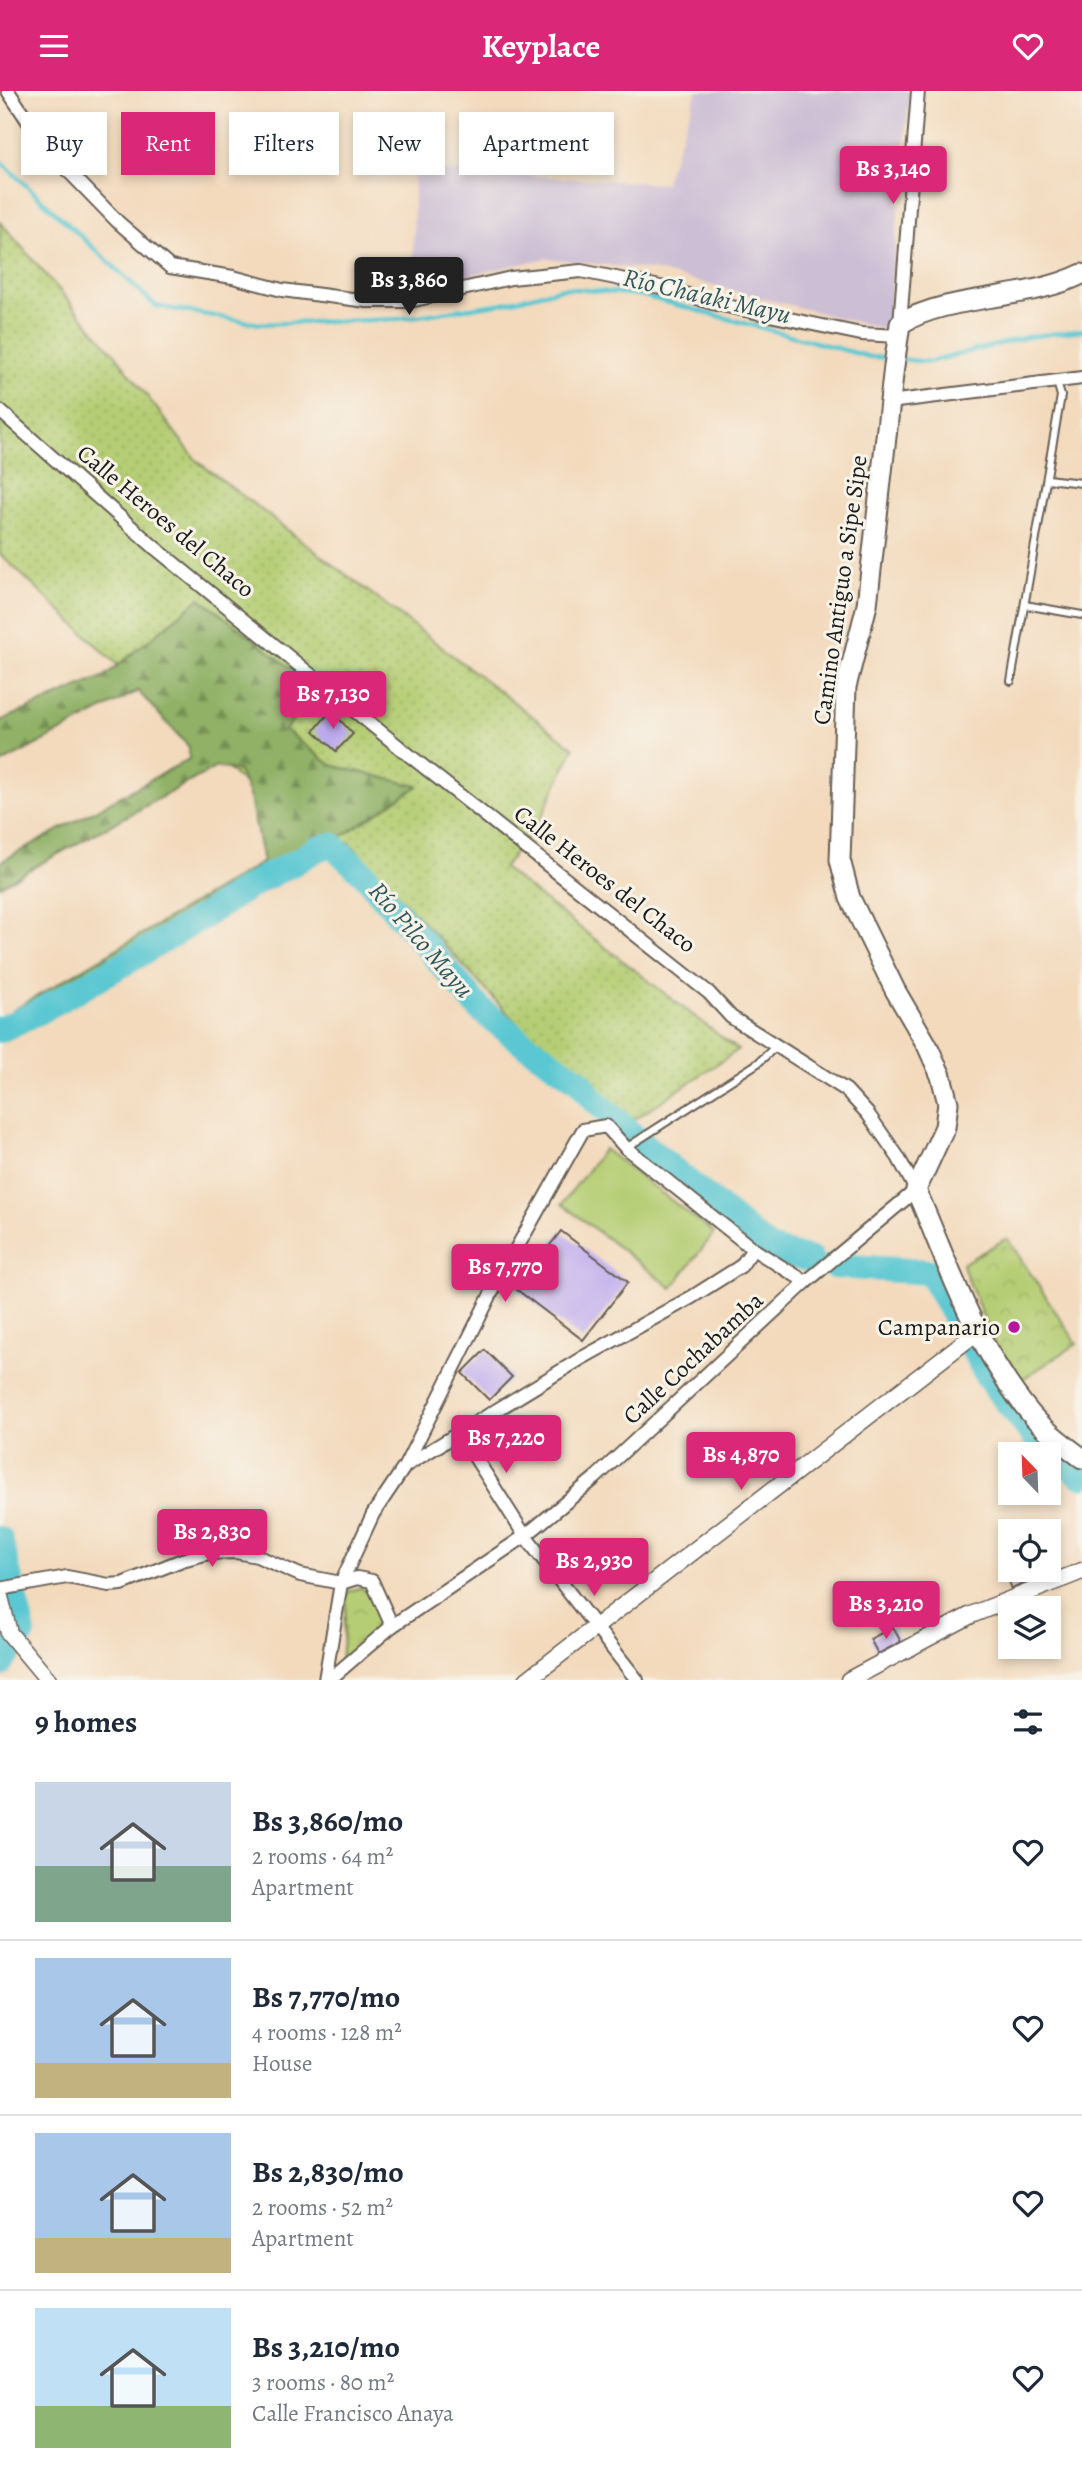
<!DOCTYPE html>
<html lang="en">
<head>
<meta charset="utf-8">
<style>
	body { margin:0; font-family:Alegreya,serif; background:#f6f6f7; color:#1f2937; height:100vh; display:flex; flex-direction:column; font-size:26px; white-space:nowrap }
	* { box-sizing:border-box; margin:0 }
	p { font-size:23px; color:#747a83 }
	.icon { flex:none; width:38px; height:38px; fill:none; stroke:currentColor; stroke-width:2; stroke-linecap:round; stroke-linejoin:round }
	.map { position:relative; height:1589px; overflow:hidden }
	.side { display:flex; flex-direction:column; background:#fff; flex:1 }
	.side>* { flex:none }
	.guide { position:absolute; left:21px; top:21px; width:700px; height:63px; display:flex; gap:14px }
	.needle { width:46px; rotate:337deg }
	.fabs { position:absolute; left:998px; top:1351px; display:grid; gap:14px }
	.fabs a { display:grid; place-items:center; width:63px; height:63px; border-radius:0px; background:#fff; box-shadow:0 4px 10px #0003; font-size:35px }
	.price { position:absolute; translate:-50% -60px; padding:0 16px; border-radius:7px; background:#db2777; color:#fff; font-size:23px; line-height:46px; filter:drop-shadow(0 2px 4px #0008) }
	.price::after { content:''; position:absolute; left:50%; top:42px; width:21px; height:16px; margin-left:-10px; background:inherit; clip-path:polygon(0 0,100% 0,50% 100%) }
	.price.current { background:#222; color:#fff }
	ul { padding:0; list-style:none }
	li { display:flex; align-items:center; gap:21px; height:175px; padding:0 35px }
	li+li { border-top:2px solid #e0e1e3 }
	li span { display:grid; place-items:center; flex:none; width:196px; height:140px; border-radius:0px; color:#555 }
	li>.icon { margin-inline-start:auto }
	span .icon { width:84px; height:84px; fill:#fffc; stroke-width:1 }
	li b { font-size:30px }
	h2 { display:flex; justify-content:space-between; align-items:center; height:84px; padding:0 35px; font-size:30px }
	.tag { padding:0 24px; border-radius:0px; background:#fff; box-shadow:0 4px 10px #0003; font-size:24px; line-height:63px }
	.tag.current { background:#db2777; color:#fff }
	header { display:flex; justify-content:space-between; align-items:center; height:91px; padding:0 35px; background:#db2777; color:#fff; font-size:32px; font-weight:600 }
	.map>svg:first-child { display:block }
	.industrial { fill:#ccbed4 }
	.grass { fill:url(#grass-dots); stroke:#687548; stroke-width:2 }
	.forest { fill:url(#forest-firs); stroke:#566641; stroke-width:2 }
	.park { fill:url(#park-crowns); stroke:#687548; stroke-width:2 }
	.pitch { fill:#b5ce74; stroke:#687548; stroke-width:2 }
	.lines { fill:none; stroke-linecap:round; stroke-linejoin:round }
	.stream { stroke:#5ac7d2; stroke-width:4.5 }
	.river { stroke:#5ac7d2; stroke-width:26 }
	.building { fill:#bca9ee }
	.service-casing { stroke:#675e54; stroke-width:10 }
	.minor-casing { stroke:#675e54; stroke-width:16 }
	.tertiary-casing { stroke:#675e54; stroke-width:19 }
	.primary-casing { stroke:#675e54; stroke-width:23 }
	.service { stroke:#fff; stroke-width:6 }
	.minor { stroke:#fff; stroke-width:12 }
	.tertiary { stroke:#fff; stroke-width:16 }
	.primary { stroke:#fff; stroke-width:19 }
	.poi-dot { fill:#b5179e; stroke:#f7f3e8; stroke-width:2.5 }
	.labels { text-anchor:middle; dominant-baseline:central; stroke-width:6; stroke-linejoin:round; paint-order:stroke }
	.street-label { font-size:24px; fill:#1c1c1c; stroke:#f7f3e8 }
	.poi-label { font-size:24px; fill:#1c1c1c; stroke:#f7f3e8; text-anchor:end }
	.water-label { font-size:26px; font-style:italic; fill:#32585c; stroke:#f7f3e8 }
</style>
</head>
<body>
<header><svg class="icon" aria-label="menu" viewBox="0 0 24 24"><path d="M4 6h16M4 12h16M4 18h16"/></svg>Keyplace<svg class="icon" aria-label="heart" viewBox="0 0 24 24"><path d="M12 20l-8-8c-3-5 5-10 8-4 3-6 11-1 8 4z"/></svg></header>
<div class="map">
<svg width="1082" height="1589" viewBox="0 0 1082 1589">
	<defs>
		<pattern id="grass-dots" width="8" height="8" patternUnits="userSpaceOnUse" patternTransform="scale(1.75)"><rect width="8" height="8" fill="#b5ce74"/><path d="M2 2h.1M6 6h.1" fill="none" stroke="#9bb064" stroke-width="1.8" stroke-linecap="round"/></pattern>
		<pattern id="forest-firs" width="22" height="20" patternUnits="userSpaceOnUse" patternTransform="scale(1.75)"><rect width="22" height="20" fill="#90b166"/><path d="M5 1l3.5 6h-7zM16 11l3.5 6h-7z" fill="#758f53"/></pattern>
		<pattern id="park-crowns" width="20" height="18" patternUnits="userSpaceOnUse" patternTransform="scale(1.75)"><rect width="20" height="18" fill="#b5ce74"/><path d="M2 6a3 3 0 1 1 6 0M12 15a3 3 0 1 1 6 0" fill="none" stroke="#9bb064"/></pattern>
	</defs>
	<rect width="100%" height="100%" fill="#f7f3e8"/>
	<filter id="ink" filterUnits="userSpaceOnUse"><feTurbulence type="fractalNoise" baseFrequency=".0143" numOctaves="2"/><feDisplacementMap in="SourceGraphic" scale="14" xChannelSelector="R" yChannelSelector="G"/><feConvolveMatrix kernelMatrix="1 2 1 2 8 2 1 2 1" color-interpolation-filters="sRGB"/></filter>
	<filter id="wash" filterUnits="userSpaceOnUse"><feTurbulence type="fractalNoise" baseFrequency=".00686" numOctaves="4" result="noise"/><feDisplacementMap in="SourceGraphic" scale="28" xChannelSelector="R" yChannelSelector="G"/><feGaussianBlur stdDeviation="1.57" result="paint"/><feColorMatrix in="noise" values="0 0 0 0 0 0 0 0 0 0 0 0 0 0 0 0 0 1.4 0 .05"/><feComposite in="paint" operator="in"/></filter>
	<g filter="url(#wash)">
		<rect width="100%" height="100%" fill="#f3dabd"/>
		<path class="industrial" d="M 697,0 L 910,0 L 887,239 L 656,180 L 547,167 L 413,196 L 414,78 L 664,93 Z"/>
		<path class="grass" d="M 0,131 L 114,262 L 197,370 L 574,657 L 539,731 L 503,777 L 738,959 L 623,1036 L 511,926 L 349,751 L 296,742 L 0,463 Z"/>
		<path class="forest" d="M 200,507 L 318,598 L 285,639 L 331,674 L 418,695 L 344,744 L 262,788 L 189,834 L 38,921 L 0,939 L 0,927 L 263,771 L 250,707 L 239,680 L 216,676 L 0,795 L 0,771 L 189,668 L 189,656 L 138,600 L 0,673 L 0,630 L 105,585 Z"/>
		<g class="park">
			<path d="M 1007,1147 L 1077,1253 L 1021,1289 L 996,1258 L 962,1173 Z"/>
			<path d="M 361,1496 C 373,1505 379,1522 380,1537 L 341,1569 L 347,1501 Z"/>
		</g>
		<path class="pitch" d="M 604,1058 L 714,1142 L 672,1197 L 562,1113 Z"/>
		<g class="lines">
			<g class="stream">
				<path d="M 0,70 L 156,215 L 260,233 L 398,228 L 504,212 L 564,197 L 640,204 L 870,266 L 891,267"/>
				<path d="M 900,268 L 929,271 L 1027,246 L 1082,239"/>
			</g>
			<g class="river">
				<path d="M 0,939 L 38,921 L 120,875 L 189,834 L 262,788 L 294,772 L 317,758 L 332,754 L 364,783 L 480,918 L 519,949 L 579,990 L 592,1007 L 638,1049 L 769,1158 L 811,1169"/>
				<path d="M 834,1175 L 930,1181 L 963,1241"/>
				<path d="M 972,1256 L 989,1288 L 1041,1354 L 1082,1385"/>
				<path d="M 0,1448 L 23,1542 L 0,1573"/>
			</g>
		</g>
		<g id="blocks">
			<g class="building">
				<path d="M 331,619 L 353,643 L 336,660 L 314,640 Z"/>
				<path d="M 561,1140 L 628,1191 L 583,1249 L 516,1198 Z"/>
				<path d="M 485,1259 L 512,1286 L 489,1309 L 462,1282 Z"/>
				<path d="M 1010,1478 L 1041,1479 L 1044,1484 L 1012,1498 L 1005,1480 Z"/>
				<path d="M 893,1536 L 901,1551 L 878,1563 L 870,1548 Z"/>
			</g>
		</g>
	</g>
	<g filter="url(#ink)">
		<use href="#blocks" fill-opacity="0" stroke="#675e54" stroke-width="2"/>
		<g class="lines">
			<defs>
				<g id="service">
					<path d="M 1047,388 L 1082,392"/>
					<path d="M 1025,514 L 1082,524"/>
					<path d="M 1011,590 L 1061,305 L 1057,291"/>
					<path d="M 626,1057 L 758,972 L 776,955"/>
				</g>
				<g id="minor">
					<path d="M 8,0 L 46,57 L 118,131 L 170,176 L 233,186 L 282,199 L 367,210 L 410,210 L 511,187 L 581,180 L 670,198 L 712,212 L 861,243 L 899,245"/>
					<path d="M 900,233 L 918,0"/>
					<path d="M 889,311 L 1082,287"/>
					<path d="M 0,320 L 154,456 L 404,660 L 709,902 L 731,926 L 846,999 L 868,1023 L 898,1066 L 916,1099 L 806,1191 L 595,1387 L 525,1445 L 392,1535 L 329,1589"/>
					<path d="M 459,1341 L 525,1445 L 637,1589"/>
					<path d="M 405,1375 L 492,1201 L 583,1039 L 606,1035 L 626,1057 L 753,1158 L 806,1191"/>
					<path d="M 0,1498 L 67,1486 L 109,1494 L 122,1493 L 182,1469 L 209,1462 L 236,1461 L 257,1465 L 300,1484 L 341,1492 L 357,1487 L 372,1490 L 392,1535"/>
					<path d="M 325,1589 L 341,1492 L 373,1423 L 405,1375 L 582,1267 L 692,1206 L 741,1175 L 753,1158"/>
				</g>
				<g id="tertiary">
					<path d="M 0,1506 L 9,1542 L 48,1589"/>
					<path d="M 527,1589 L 977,1241"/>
					<path d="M 849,1589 L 971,1524 L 1082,1480"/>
				</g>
				<path id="primary" d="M 1082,183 C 1027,210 947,203 900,233 L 894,275 L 867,514 L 846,596 L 840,769 L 850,807 L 895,899 L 927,954 L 941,985 L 948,1012 L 945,1036 L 916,1099 C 949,1175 976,1257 1030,1322 C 1044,1339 1064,1354 1082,1367"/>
			</defs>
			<use href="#service" class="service-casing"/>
			<use href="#minor" class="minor-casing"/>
			<use href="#tertiary" class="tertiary-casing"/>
			<use href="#primary" class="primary-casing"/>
			<use href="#service" class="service"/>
			<use href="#minor" class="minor"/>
			<use href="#tertiary" class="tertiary"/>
			<use href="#primary" class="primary"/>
		</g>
	</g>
	<circle class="poi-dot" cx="1014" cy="1236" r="7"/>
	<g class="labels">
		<g class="street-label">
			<text transform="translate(166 430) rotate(40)">Calle Heroes del Chaco</text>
			<text transform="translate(840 499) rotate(-82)">Camino Antiguo a Sipe Sipe</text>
			<text transform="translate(605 788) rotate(38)">Calle Heroes del Chaco</text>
			<text transform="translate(693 1267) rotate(-43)">Calle Cochabamba</text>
		</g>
		<g class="poi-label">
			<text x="1000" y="1236">Campanario</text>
		</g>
		<g class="water-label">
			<text transform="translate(707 205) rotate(13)">Río Cha'aki Mayu</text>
			<text transform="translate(421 849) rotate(49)">Río Pilco Mayu</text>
		</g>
	</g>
</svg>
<div class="fabs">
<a><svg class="needle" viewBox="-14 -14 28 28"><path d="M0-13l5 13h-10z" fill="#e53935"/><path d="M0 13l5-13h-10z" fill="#747a83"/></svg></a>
<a><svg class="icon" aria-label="locate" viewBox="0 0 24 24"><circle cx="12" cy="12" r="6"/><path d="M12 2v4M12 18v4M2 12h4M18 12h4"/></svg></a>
<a><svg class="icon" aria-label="layers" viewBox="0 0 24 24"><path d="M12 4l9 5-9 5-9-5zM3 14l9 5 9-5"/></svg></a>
</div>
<b class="price" style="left:893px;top:115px">Bs 3,140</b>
<b class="price current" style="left:409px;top:226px">Bs 3,860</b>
<b class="price" style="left:333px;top:640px">Bs 7,130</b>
<b class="price" style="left:505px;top:1213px">Bs 7,770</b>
<b class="price" style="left:506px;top:1384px">Bs 7,220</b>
<b class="price" style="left:741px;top:1401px">Bs 4,870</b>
<b class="price" style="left:212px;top:1478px">Bs 2,830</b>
<b class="price" style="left:594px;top:1507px">Bs 2,930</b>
<b class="price" style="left:886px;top:1550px">Bs 3,210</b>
<div class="guide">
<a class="tag">Buy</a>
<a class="tag current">Rent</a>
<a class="tag">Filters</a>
<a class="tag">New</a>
<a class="tag">Apartment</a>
</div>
</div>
<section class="side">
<h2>9 homes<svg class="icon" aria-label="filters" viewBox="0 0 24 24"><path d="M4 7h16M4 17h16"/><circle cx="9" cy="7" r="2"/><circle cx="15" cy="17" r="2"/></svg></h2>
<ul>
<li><span style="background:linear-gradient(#c9d6e8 60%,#7fa58c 0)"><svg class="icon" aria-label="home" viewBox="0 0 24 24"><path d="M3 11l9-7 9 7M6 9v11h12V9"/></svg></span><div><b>Bs 3,860/mo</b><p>2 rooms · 64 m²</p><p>Apartment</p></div><svg class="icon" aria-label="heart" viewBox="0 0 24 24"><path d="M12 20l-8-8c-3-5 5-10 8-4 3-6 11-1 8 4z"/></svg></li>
<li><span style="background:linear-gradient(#a9c7e8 75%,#c2b280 0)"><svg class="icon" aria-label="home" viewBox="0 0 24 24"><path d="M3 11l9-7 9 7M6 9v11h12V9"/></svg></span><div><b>Bs 7,770/mo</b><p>4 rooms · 128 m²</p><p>House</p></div><svg class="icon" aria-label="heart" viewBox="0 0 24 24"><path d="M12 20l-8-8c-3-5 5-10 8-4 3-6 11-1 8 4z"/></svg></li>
<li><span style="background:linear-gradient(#a9c7e8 75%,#c2b280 0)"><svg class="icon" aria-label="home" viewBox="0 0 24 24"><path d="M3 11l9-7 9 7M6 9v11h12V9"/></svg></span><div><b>Bs 2,830/mo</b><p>2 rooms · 52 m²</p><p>Apartment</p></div><svg class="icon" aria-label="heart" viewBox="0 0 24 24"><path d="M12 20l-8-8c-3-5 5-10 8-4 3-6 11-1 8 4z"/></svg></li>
<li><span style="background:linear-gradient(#bfe0f5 70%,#8fb573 0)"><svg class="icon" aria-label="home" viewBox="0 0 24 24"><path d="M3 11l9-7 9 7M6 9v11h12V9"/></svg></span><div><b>Bs 3,210/mo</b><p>3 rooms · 80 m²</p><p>Calle Francisco Anaya</p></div><svg class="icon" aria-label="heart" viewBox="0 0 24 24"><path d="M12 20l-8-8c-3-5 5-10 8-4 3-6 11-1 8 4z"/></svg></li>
</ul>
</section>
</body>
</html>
